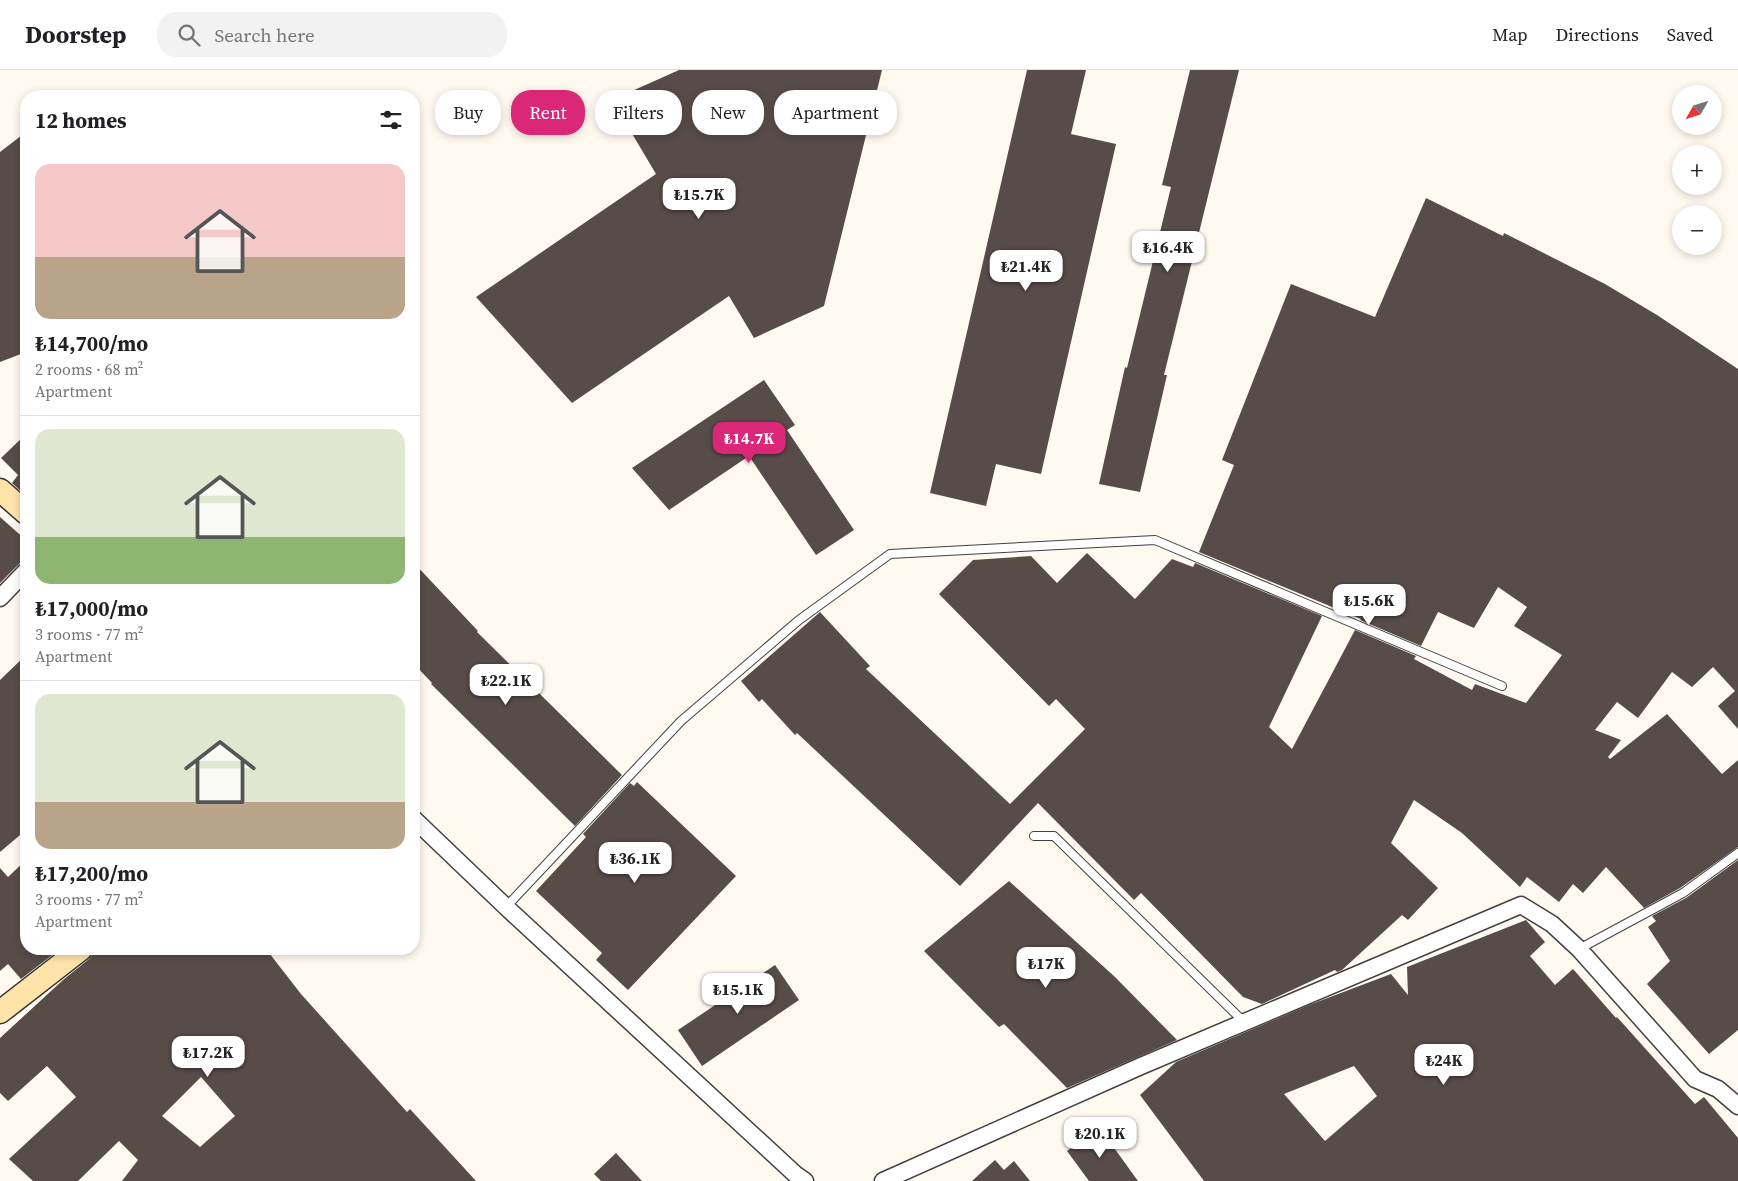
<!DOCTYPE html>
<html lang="en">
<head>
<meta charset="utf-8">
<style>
	body { margin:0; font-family:"Source Serif 4",serif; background:#f2f2f2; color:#202124; height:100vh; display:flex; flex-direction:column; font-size:19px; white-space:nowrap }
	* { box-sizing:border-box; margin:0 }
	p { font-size:16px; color:#757577 }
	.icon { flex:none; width:28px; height:28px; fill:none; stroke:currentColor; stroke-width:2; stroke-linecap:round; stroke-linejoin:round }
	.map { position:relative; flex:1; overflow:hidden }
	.panel { position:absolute; left:20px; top:20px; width:400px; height:865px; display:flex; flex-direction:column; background:#fff; border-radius:20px; box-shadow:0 2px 8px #0003 }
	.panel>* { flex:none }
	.hud { position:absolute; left:435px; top:20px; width:475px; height:45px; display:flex; gap:10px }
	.needle { width:32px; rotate:231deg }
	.controls { position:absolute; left:1672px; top:15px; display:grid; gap:10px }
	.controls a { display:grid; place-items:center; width:50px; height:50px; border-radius:50%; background:#fff; box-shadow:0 2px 8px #0003; font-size:25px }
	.price { position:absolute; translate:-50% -42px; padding:0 11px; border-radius:10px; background:#fff; color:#222; font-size:16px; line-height:32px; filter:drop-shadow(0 1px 2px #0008) }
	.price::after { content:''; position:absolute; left:50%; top:30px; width:15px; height:11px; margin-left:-8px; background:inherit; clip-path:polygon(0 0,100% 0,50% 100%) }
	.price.on { background:#db2777; color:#fff }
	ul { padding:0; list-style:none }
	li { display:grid; align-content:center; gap:10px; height:265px; padding:0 15px }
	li+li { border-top:1px solid #e0e0e0 }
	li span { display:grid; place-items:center; height:155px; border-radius:15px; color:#555 }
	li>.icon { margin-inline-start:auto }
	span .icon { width:90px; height:90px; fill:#fffc; stroke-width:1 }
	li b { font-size:21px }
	h2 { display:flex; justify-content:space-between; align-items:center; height:60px; padding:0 15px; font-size:21px }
	.tag { padding:0 18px; border-radius:20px; background:#fff; box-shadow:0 2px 8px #0003; font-size:18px; line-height:45px }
	.tag.on { background:#db2777; color:#fff }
	header { display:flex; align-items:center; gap:30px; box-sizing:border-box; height:70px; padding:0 25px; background:#fff; border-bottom:1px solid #e0e0e0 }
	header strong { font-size:24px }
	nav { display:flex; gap:28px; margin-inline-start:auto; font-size:18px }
	.search { width:350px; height:45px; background:#f2f2f2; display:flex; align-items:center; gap:12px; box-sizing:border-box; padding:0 18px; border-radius:20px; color:#757577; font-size:19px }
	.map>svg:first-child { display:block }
	.building { fill:#584c49; fill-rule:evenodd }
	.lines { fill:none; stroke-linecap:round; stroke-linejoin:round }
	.lane-casing { stroke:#414141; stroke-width:10 }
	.street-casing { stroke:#414141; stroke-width:19 }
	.secondary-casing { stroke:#303030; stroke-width:25 }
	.lane { stroke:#fff; stroke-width:8 }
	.street { stroke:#fff; stroke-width:16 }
	.secondary { stroke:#ffe4aa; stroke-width:22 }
</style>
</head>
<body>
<header>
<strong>Doorstep</strong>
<div class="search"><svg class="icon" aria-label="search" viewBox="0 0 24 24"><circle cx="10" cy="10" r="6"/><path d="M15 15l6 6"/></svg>Search here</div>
<nav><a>Map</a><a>Directions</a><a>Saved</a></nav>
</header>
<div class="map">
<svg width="1738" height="1111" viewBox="0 0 1738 1111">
	<rect width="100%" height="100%" fill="#fff9ef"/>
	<g class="building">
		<path d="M 679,0 L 882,0 L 824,236 L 754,268 L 729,226 L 572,333 L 476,227 L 656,104 L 612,30 Z"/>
		<path d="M 1027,0 L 1086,0 L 1071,64 L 1116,74 L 1041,404 L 996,394 L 986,436 L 930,423 Z"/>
		<path d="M 1190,0 L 1239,0 L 1164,305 L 1167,305 L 1140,422 L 1099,414 L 1125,297 L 1127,298 L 1171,117 L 1162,115 Z"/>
		<path d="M 26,62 L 26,282 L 0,292 L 0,82 Z"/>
		<path d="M 1426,128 L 1503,166 L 1504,163 L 1605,214 L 1657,245 L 1738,299 L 1738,659 L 1718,636 L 1735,621 L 1713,597 L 1692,617 L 1672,602 L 1638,648 L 1617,632 L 1595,660 L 1621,670 L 1608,687 L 1610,689 L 1667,644 L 1722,704 L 1738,690 L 1738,777 L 1680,818 L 1644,838 L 1606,797 L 1583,823 L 1573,814 L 1559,832 L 1527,807 L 1520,817 L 1462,763 L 1414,730 L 1391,773 L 1438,818 L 1408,850 L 1402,845 L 1342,900 L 1337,902 L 1335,900 L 1262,934 L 1243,927 L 1141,823 L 1134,830 L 1038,733 L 960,816 L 797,663 L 795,665 L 762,629 L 759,632 L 741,611 L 820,542 L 870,596 L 866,599 L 1010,734 L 1085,659 L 1056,629 L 1049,636 L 939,524 L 973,490 L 1031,486 L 1057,513 L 1087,483 L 1135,529 L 1172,489 L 1193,497 L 1195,493 L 1322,546 L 1269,657 L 1292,679 L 1355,560 L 1416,586 L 1414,589 L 1472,620 L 1475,614 L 1526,633 L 1562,585 L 1514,556 L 1527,537 L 1498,517 L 1474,558 L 1438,542 L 1421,576 L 1360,550 L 1361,549 L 1199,482 L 1234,395 L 1222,390 L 1291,214 L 1375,247 Z"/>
		<path d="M 764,310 L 795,355 L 787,360 L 854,460 L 816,485 L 749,386 L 669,440 L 632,398 Z"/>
		<path d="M 26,364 L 26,426 L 12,413 L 18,405 L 1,388 Z"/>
		<path d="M 0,447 L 26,470 L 26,487 L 0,513 Z"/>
		<path d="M 414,493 L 478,561 L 477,562 L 622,705 L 575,756 L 431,614 L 432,613 L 414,594 Z"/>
		<path d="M 26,585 L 26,760 L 0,782 L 0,610 Z"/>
		<path d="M 637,712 L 736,806 L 628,920 L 596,890 L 602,883 L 536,821 L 586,767 L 583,764 L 630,713 L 634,716 Z"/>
		<path d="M 26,790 L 26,879 L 60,879 L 21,909 L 8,894 L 0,901 L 0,798 L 8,807 Z"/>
		<path d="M 1738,790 L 1738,960 L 1709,984 L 1647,914 L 1670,891 L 1648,857 L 1656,851 L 1652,846 L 1686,828 Z"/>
		<path d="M 1009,811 L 1115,907 L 1177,970 L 1067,1018 L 1004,954 L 999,957 L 924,881 Z"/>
		<path d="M 1526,850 L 1545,872 L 1530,886 L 1555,915 L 1573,899 L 1616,948 L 1617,947 L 1695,1034 L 1704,1027 L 1738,1068 L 1738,1111 L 1204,1111 L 1140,1025 L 1176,992 L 1309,935 L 1391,904 L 1408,925 L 1407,897 ZM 1354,996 L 1377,1026 L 1325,1071 L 1284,1024 Z"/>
		<path d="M 94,879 L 266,879 L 301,924 L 407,1042 L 410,1039 L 476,1111 L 122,1111 L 138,1090 L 119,1071 L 78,1111 L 33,1111 L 9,1089 L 76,1027 L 47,996 L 8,1031 L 0,1023 L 0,968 L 63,910 L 89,889 L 93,884 ZM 201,1007 L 235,1046 L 200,1077 L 162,1046 Z"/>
		<path d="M 775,895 L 799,930 L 702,996 L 678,960 Z"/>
		<path d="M 1099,1057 L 1138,1111 L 1089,1111 L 1067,1081 Z"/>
		<path d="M 616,1083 L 642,1111 L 601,1111 L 594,1104 Z"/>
		<path d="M 995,1090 L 1004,1100 L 1014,1091 L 1030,1111 L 972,1111 Z"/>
	</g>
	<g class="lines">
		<defs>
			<g id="lane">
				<path d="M 1034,766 L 1054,766 L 1244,952"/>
				<path d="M 506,837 L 681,651 L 799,550 L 890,484 L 1155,470 L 1502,616"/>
				<path d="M 1579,879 L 1683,823 L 1738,783"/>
			</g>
			<g id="street">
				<path d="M 0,528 L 26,501"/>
				<path d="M 414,749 L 506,837 L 795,1104 L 805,1111"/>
				<path d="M 883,1111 L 1141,996 L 1521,835 L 1552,854 L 1579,879 L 1695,1009 L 1718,1019 L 1738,1036"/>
			</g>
			<g id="secondary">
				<path d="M 0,420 L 26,443"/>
				<path d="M 0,942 L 81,879"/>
			</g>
		</defs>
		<use href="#lane" class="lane-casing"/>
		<use href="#street" class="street-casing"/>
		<use href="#secondary" class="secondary-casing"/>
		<use href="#lane" class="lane"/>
		<use href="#street" class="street"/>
		<use href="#secondary" class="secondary"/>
	</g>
</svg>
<div class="controls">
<a><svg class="needle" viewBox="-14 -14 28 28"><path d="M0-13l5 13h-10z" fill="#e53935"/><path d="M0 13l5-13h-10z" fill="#757577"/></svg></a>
<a>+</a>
<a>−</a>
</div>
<b class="price" style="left:699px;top:150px">₺15.7K</b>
<b class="price" style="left:1168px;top:203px">₺16.4K</b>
<b class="price" style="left:1026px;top:222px">₺21.4K</b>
<b class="price on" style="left:749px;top:394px">₺14.7K</b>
<b class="price" style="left:1369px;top:556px">₺15.6K</b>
<b class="price" style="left:506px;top:636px">₺22.1K</b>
<b class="price" style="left:635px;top:814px">₺36.1K</b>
<b class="price" style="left:1046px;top:919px">₺17K</b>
<b class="price" style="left:738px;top:945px">₺15.1K</b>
<b class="price" style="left:208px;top:1008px">₺17.2K</b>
<b class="price" style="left:1444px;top:1016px">₺24K</b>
<b class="price" style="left:1100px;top:1089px">₺20.1K</b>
<div class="hud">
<a class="tag">Buy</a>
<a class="tag on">Rent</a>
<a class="tag">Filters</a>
<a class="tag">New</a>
<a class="tag">Apartment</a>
</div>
<section class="panel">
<h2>12 homes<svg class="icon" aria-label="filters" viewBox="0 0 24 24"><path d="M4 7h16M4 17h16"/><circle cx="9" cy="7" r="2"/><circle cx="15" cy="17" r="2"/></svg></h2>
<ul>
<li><span style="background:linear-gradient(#f6c9c9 60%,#b9a48a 0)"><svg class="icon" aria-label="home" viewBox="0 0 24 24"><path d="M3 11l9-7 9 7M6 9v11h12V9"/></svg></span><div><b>₺14,700/mo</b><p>2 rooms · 68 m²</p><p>Apartment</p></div></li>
<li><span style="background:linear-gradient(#dfe7d0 70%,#8fb573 0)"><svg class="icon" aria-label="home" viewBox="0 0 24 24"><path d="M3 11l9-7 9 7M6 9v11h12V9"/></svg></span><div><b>₺17,000/mo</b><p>3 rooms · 77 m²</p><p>Apartment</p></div></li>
<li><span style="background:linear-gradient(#dfe7d0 70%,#b9a48a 0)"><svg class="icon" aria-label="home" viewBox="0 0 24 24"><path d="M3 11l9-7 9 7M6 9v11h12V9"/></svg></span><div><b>₺17,200/mo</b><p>3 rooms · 77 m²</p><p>Apartment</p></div></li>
</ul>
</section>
</div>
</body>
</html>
